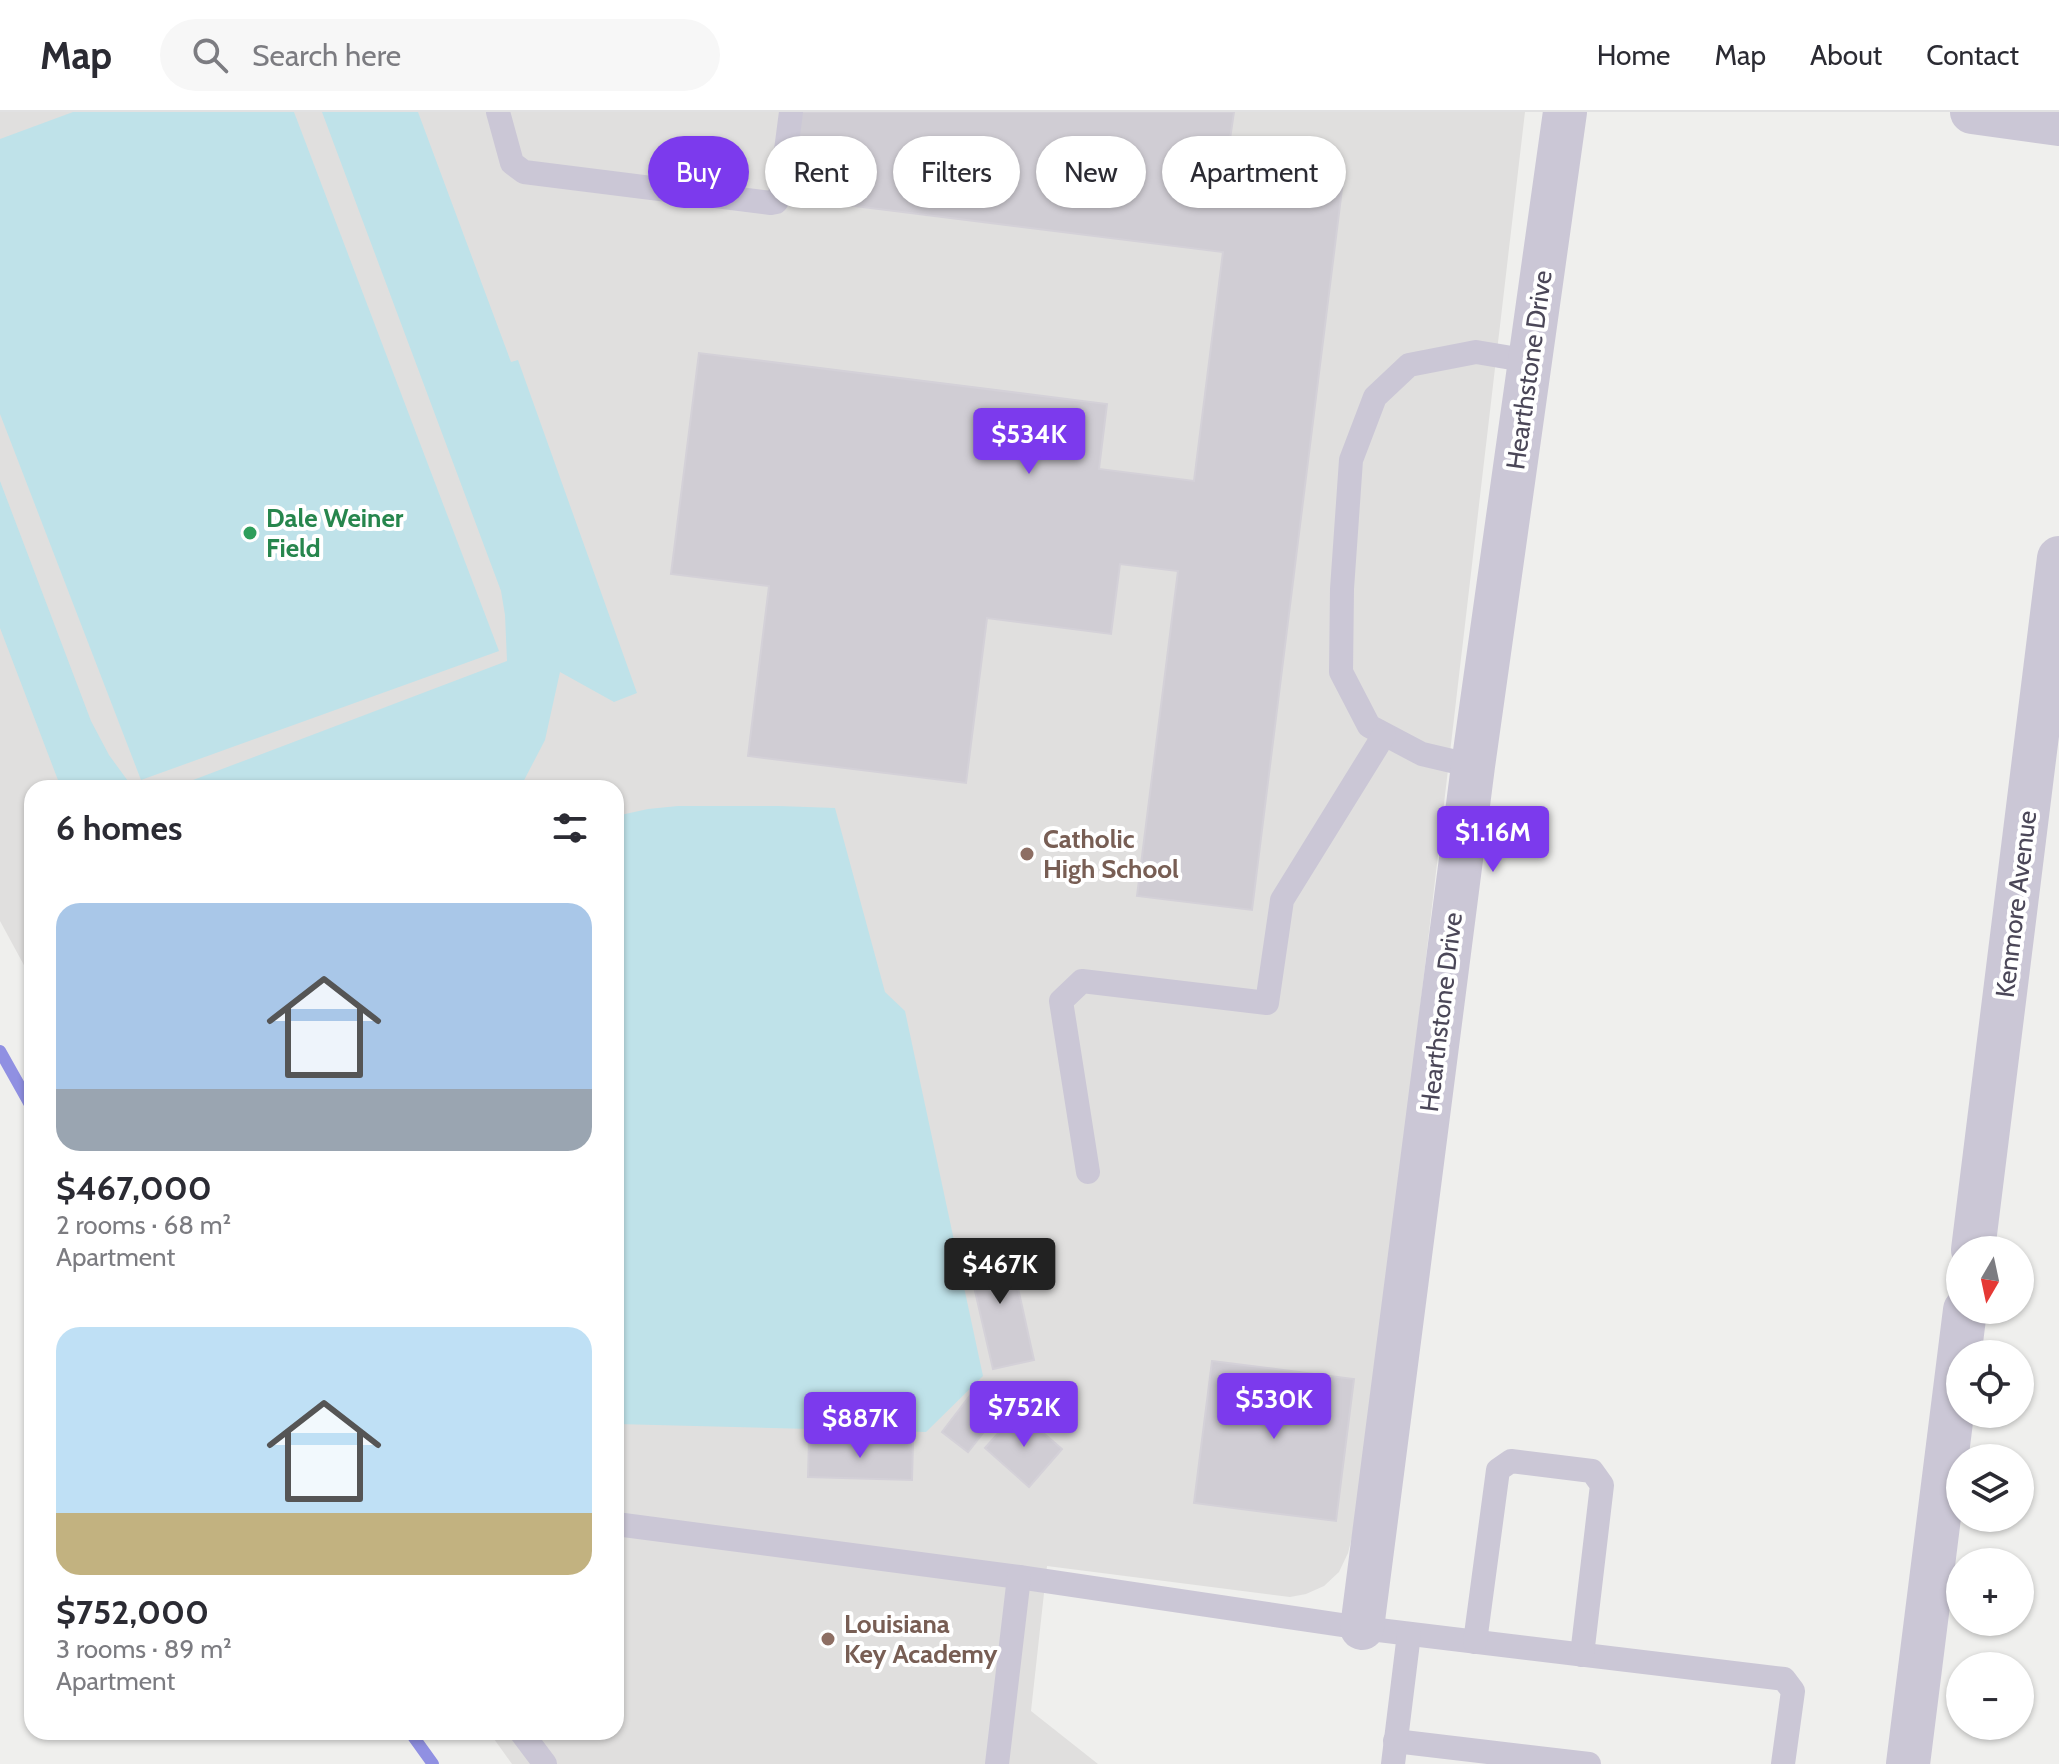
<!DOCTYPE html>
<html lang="en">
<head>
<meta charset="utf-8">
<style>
	body { margin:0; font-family:Cabin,sans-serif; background:#f7f7f7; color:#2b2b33; height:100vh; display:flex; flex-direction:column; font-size:30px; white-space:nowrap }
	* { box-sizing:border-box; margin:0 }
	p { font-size:26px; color:#7c7c81 }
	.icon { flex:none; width:44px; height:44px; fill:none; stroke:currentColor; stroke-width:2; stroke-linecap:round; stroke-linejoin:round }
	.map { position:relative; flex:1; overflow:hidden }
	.details { position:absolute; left:24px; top:668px; width:600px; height:960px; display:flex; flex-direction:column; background:#fff; border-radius:24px; box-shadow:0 2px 6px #0004 }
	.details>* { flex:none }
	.hud { position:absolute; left:648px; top:24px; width:760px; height:72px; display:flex; gap:16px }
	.needle { width:52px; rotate:189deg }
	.controls { position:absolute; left:1946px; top:1124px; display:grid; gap:16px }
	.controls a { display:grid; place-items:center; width:88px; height:88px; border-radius:50%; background:#fff; box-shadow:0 2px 6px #0004; font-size:40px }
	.price { position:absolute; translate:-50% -68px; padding:0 18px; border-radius:8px; background:#7c3aed; color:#fff; font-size:26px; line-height:52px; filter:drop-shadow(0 2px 4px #0008) }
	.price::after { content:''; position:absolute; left:50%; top:48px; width:24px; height:18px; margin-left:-12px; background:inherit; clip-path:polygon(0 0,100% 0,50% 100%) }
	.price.current { background:#222; color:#fff }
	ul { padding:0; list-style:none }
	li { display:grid; align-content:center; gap:16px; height:424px; padding:0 32px }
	li span { display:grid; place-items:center; height:248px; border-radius:24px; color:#555 }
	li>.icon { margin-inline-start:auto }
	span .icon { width:144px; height:144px; fill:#fffc; stroke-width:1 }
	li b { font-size:34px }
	h2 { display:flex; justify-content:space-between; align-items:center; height:96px; padding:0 32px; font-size:34px }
	.chip { padding:0 28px; border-radius:36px; background:#fff; box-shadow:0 2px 6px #0004; font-size:28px; line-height:72px }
	.chip.current { background:#7c3aed; color:#fff }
	header { display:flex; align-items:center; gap:48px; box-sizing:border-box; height:112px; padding:0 40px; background:#fff; border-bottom:2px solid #e1e1e2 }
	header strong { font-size:38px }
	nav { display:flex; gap:44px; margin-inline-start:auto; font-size:28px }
	.search { width:560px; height:72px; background:#f7f7f7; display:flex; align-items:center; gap:20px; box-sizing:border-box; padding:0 28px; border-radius:44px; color:#7c7c81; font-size:30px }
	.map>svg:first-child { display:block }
	.education { fill:#e0dfde }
	.green { fill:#bfe2e9 }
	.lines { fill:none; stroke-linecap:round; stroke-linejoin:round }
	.stream { stroke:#9090e2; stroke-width:12 }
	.building { fill:#d0cdd4; stroke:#d4d1d8; stroke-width:2 }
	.service { stroke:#cbc7d6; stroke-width:24 }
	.minor { stroke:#cbc7d6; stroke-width:44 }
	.leisure-dot { fill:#2e9e5b; stroke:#fff; stroke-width:3 }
	.education-dot { fill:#8d6e63; stroke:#fff; stroke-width:3 }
	.labels { text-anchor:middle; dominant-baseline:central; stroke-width:8; stroke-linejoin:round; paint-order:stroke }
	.street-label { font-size:26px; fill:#4b4758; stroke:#fff }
	.leisure-label { font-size:26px; font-weight:bold; fill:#27864d; stroke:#fff; text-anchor:start }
	.education-label { font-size:26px; font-weight:bold; fill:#785e54; stroke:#fff; text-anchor:start }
</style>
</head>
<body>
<header>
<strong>Map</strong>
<div class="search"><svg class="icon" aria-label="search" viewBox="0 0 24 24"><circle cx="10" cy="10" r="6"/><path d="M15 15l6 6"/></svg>Search here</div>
<nav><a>Home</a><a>Map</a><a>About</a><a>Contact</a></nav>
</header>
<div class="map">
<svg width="2059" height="1652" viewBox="0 0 2059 1652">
	<rect width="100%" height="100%" fill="#efefed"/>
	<path class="education" d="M 0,0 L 1525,0 L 1414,948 L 1353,1421 L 1348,1441 L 1339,1460 L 1324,1474 L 1306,1482 L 1290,1485 L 1047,1454 L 1031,1599 L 1098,1652 L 512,1652 L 489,1620 L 616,1620 L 616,676 L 32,676 L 32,868 L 0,809 Z"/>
	<g class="green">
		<path d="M 73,0 L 294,0 L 499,539 L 141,668 L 0,302 L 0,27 Z"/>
		<path d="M 322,0 L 418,0 L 511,250 L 518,248 L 637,581 L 614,590 L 560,560 L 545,628 L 520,676 L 172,676 L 507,549 L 505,503 L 501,479 Z"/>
		<path d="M 0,369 L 91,609 L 109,643 L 133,676 L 61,676 L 0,516 Z"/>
		<path d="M 678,694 L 779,694 L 835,696 L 885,880 L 905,899 L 983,1264 L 926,1320 L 616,1312 L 616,704 L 648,697 Z"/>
	</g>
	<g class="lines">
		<g class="stream">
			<path d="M 0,939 L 32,996"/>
			<path d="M 410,1620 L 433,1652"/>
		</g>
	</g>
	<g class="building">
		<path d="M 801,0 L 1234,0 L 1227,47 L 1344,61 L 1252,798 L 1137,784 L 1178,459 L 1120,452 L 1111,522 L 987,506 L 966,671 L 748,644 L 769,474 L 671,462 L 699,241 L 1107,292 L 1099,357 L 1194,369 L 1223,140 L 790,86 Z"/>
		<path d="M 1008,1131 L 1034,1248 L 993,1257 L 966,1140 Z"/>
		<path d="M 1212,1249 L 1354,1267 L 1336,1409 L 1194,1391 Z"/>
		<path d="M 975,1277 L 1001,1298 L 968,1340 L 942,1320 Z"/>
		<path d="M 1018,1299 L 1062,1337 L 1029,1375 L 985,1336 Z"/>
		<path d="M 809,1327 L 913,1331 L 912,1368 L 808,1365 Z"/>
	</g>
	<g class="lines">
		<g class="service">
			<path d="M 498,0 L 512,51 L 524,60 L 771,91 L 776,90 L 780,84 L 791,0"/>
			<path d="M 1473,654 L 1422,642 L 1369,614 L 1341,560 L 1342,477 L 1351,348 L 1375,285 L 1409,253 L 1476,240 L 1530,249"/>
			<path d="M 1088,1060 L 1061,889 L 1082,869 L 1267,891 L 1282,788 L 1384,623"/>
			<path d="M 616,1412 L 1019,1465 L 1362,1516 L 1784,1567 L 1793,1579 L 1783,1652"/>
			<path d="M 1475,1530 L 1498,1358 L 1511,1349 L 1592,1359 L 1602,1373 L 1582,1543"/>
			<path d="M 521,1620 L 545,1652"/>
			<path d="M 1395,1629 L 1589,1652"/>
			<path d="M 997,1652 L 1019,1465"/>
			<path d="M 1393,1652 L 1409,1522"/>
		</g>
		<g class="minor">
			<path d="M 1972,0 L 2059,12"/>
			<path d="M 1973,1138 L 2059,446"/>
			<path d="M 1362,1516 L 1473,654 L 1565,0"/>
			<path d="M 1908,1652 L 1965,1198"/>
		</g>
	</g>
	<circle class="leisure-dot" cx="250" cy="421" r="8"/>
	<g class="education-dot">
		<circle cx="1027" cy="742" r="8"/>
		<circle cx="828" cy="1527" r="8"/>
	</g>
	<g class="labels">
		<g class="street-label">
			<text transform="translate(1529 258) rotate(-82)">Hearthstone Drive</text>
			<text transform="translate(2016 792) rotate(-83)">Kenmore Avenue</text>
			<text transform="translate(1441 900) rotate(-83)">Hearthstone Drive</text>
		</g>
		<g class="leisure-label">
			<text x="266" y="406">Dale Weiner<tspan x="266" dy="30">Field</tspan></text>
		</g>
		<g class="education-label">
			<text x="1043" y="727">Catholic<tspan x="1043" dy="30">High School</tspan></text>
			<text x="844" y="1512">Louisiana<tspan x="844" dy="30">Key Academy</tspan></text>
		</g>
	</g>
</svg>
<div class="controls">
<a><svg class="needle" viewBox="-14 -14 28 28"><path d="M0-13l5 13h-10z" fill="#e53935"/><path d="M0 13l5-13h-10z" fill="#7c7c81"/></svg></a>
<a><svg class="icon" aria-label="locate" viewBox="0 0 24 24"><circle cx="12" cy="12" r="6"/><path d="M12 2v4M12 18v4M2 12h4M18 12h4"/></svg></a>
<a><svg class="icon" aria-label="layers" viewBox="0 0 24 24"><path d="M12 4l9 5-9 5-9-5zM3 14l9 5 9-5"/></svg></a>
<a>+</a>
<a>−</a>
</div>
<b class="price" style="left:1029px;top:364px">$534K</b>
<b class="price" style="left:1493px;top:762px">$1.16M</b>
<b class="price current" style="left:1000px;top:1194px">$467K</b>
<b class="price" style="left:1274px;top:1329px">$530K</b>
<b class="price" style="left:1024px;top:1337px">$752K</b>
<b class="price" style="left:860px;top:1348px">$887K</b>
<div class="hud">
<a class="chip current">Buy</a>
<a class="chip">Rent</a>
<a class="chip">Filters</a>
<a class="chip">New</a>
<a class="chip">Apartment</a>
</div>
<section class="details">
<h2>6 homes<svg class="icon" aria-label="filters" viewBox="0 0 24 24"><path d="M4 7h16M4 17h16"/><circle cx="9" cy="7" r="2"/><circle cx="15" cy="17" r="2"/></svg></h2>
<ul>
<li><span style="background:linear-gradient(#a9c7e8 75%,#9aa5b1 0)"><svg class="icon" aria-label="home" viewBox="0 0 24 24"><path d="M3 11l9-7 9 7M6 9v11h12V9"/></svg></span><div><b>$467,000</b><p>2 rooms · 68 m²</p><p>Apartment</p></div></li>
<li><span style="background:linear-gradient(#bfe0f5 75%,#c2b280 0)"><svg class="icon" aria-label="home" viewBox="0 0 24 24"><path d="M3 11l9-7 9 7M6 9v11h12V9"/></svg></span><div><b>$752,000</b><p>3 rooms · 89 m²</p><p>Apartment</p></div></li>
</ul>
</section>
</div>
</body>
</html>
